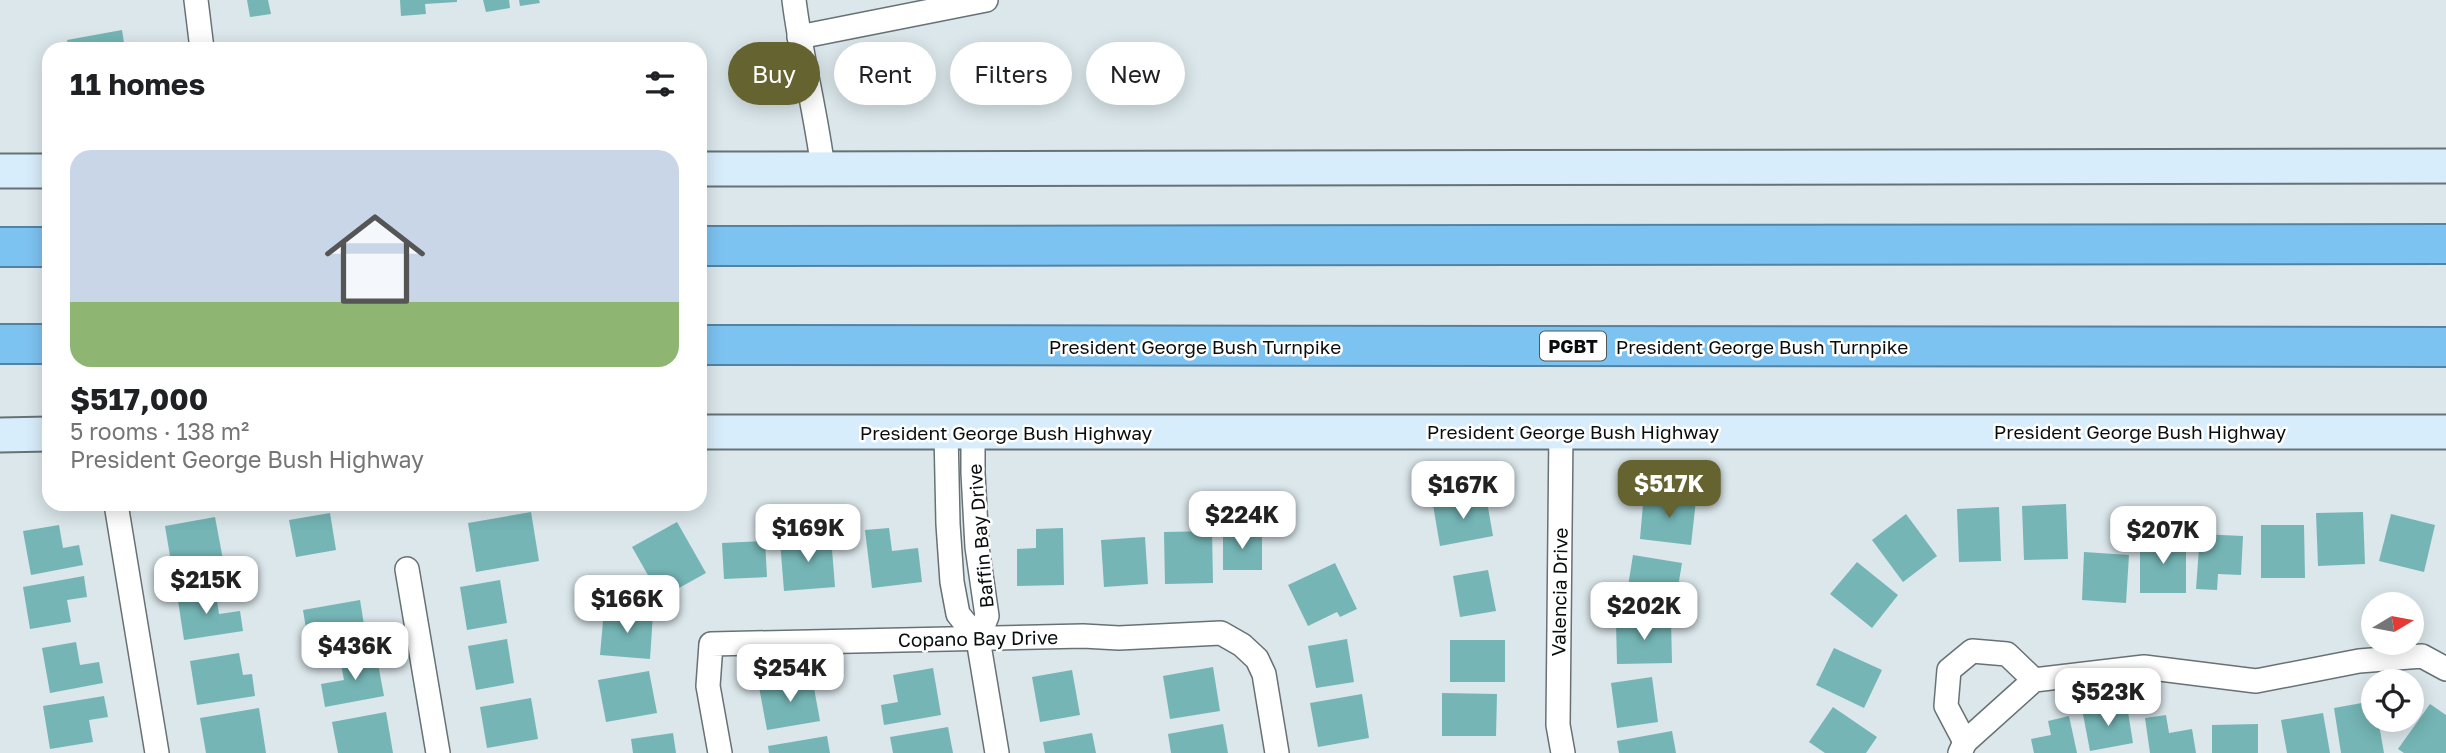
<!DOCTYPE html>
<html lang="en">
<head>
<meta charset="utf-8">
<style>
	body { margin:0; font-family:"Golos Text",sans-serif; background:#f2f2f2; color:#202124; height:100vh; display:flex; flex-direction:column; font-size:26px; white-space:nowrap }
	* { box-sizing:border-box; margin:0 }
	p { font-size:23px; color:#757577 }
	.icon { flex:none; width:38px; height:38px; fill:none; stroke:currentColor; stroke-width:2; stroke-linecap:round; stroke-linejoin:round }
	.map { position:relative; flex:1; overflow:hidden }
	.side { position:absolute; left:42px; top:42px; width:665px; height:469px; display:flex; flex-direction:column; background:#fff; border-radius:21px; box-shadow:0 4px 18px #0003 }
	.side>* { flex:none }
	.top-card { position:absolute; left:728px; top:42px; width:665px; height:63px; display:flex; gap:14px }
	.needle { width:46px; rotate:80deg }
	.buttons { position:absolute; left:2361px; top:592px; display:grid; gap:14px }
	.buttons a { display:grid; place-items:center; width:63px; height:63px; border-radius:50%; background:#fff; box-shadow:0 4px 18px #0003; font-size:35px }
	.price { position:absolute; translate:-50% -60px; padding:0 16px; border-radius:14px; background:#fff; color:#222; font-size:23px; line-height:46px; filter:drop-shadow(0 2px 4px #0008) }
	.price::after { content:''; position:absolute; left:50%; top:42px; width:21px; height:16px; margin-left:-10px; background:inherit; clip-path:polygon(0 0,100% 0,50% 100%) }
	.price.selected { background:#65632f; color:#fff }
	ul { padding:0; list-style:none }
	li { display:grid; align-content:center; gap:14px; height:371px; padding:0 28px }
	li+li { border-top:2px solid #e0e0e0 }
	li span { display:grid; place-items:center; height:217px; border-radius:21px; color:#555 }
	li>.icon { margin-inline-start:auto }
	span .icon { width:126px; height:126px; fill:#fffc; stroke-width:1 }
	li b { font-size:30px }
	h2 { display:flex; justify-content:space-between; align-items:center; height:84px; padding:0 28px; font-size:30px }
	.tag { padding:0 24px; border-radius:32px; background:#fff; box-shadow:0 4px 18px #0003; font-size:24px; line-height:63px }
	.tag.selected { background:#65632f; color:#fff }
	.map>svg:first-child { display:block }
	.building { fill:#75b5b5 }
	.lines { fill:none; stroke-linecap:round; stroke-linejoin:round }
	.minor-casing { stroke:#677275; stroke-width:26 }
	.secondary-casing { stroke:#677275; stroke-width:37 }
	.motorway-casing { stroke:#5483a2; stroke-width:42 }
	.minor { stroke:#fff; stroke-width:23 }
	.secondary { stroke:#d8edfb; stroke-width:33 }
	.motorway { stroke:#7dc3f2; stroke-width:38 }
	.labels { text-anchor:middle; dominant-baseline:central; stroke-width:5; stroke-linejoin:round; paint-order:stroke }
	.shield { fill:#fff; stroke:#535656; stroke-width:2 }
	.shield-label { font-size:18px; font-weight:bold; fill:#090d0e }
	.street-label { font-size:19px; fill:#090d0e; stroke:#fff }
</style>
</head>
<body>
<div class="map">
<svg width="2446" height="753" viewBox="0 0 2446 753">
	<rect width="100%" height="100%" fill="#dbe7eb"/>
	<g class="building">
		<path d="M 247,0 L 268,0 L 271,14 L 250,17 Z"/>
		<path d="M 400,0 L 457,0 L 457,2 L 425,4 L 426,14 L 401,16 Z"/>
		<path d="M 483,0 L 509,0 L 510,8 L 486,12 Z"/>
		<path d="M 519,0 L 539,0 L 540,3 L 520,6 Z"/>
		<path d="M 122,30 L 125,49 L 69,49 L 67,40 Z"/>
		<path d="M 1655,495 L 1696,500 L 1691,545 L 1640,539 L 1643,504 L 1654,505 Z"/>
		<path d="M 1486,496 L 1493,536 L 1440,546 L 1433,505 Z"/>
		<path d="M 2066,504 L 2068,559 L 2024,560 L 2022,506 Z"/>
		<path d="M 1999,507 L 2001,561 L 1959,562 L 1957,509 Z"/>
		<path d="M 531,512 L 539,561 L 476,572 L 468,523 Z"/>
		<path d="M 2363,512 L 2365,564 L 2318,566 L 2316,513 Z"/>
		<path d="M 330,513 L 336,550 L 296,557 L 289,520 Z"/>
		<path d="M 1906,514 L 1937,556 L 1903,582 L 1872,540 Z"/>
		<path d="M 2391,514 L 2435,525 L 2424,572 L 2379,561 Z"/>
		<path d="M 215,517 L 224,565 L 173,574 L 165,526 Z"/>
		<path d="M 677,522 L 706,573 L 661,598 L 632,547 Z"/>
		<path d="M 59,525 L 63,548 L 79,545 L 83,565 L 31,575 L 23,531 Z"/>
		<path d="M 2261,525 L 2304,525 L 2305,578 L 2261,578 Z"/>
		<path d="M 889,528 L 892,551 L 918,548 L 922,582 L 872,588 L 865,530 Z"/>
		<path d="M 1063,528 L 1064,585 L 1017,586 L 1017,549 L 1036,548 L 1036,529 Z"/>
		<path d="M 1212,531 L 1213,583 L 1165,584 L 1164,532 Z"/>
		<rect x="1223" y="531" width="39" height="39"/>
		<path d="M 2200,534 L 2243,536 L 2241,575 L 2218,574 L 2217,590 L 2196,589 Z"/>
		<path d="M 831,537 L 835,587 L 784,591 L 780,541 Z"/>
		<path d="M 1145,537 L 1148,584 L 1104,587 L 1101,540 Z"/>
		<path d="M 2140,539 L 2186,540 L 2186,593 L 2140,593 Z"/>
		<path d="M 765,541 L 767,577 L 724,579 L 722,543 Z"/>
		<path d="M 2084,552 L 2129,555 L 2126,603 L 2082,600 Z"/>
		<path d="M 1633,555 L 1682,563 L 1677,593 L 1686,595 L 1684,608 L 1626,599 Z"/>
		<path d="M 1857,562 L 1898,595 L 1872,628 L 1830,594 Z"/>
		<path d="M 1335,563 L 1357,609 L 1340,617 L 1337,612 L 1308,626 L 1288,585 Z"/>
		<path d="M 1488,570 L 1496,611 L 1460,617 L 1453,576 Z"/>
		<path d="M 84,576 L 87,597 L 67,600 L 71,622 L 30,629 L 23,587 Z"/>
		<path d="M 500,580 L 507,623 L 467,630 L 460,587 Z"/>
		<path d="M 215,588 L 219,614 L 240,611 L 243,631 L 184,640 L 177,594 Z"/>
		<path d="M 360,600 L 366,637 L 309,647 L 303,610 Z"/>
		<path d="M 604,610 L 653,614 L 650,659 L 600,655 Z"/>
		<path d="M 1671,621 L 1672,663 L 1617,664 L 1616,622 Z"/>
		<path d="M 507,639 L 514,683 L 476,690 L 468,646 Z"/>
		<path d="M 1347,639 L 1354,682 L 1316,688 L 1308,646 Z"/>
		<rect x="1450" y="640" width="55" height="42"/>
		<path d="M 76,642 L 80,665 L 99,662 L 103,683 L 50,693 L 42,648 Z"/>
		<path d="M 1834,648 L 1882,670 L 1864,708 L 1816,685 Z"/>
		<path d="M 239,653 L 243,675 L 252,674 L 255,696 L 197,705 L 190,661 Z"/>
		<path d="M 376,653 L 384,696 L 325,707 L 321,684 L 344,680 L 340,659 Z"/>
		<path d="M 1213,667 L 1220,711 L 1170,719 L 1163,676 Z"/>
		<path d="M 933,668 L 941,715 L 884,725 L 881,705 L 898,702 L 893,675 Z"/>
		<path d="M 1072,670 L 1080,715 L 1040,722 L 1032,677 Z"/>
		<path d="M 649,671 L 657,713 L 606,722 L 598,680 Z"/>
		<path d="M 812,677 L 820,721 L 767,730 L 759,687 Z"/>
		<path d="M 1652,677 L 1658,722 L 1617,728 L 1611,683 Z"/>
		<path d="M 1442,693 L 1497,694 L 1496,736 L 1442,736 Z"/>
		<path d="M 1362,694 L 1369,738 L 1318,747 L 1310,703 Z"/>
		<path d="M 104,696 L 108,717 L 89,720 L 93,742 L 50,749 L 43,706 Z"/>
		<path d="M 531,698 L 538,739 L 487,748 L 480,707 Z"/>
		<path d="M 2373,701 L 2373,719 L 2378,719 L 2384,753 L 2341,753 L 2334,708 Z"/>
		<path d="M 2430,704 L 2446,715 L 2446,753 L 2404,753 L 2398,749 Z"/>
		<path d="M 2127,706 L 2133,743 L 2090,751 L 2083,714 Z"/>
		<path d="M 1833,707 L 1877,737 L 1866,753 L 1825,753 L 1809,742 Z"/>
		<path d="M 259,708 L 266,753 L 206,753 L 200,718 Z"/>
		<path d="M 386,712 L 393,753 L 338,753 L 332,722 Z"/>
		<path d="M 2323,713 L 2330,753 L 2287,753 L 2281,720 Z"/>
		<path d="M 2166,715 L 2169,733 L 2192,729 L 2196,753 L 2150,753 L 2145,718 Z"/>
		<path d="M 2069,716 L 2077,753 L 2034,753 L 2031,739 L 2051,735 L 2048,721 Z"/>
		<path d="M 1223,724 L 1228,753 L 1171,753 L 1168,734 Z"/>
		<path d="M 2258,724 L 2258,753 L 2212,753 L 2212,725 Z"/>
		<path d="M 948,727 L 953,753 L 893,753 L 890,737 Z"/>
		<path d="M 1672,731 L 1676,753 L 1619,753 L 1617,741 Z"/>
		<path d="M 673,733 L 676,753 L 633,753 L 631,739 Z"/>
		<path d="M 1092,733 L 1096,753 L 1045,753 L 1043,742 Z"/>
		<path d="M 827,736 L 830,753 L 769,753 L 768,746 Z"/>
	</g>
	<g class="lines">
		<defs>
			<g id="minor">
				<path d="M 196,0 L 202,49"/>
				<path d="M 794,0 C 801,57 816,112 823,169"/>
				<path d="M 799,37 L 986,0"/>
				<path d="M 1561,430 L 1558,725 L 1563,753"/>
				<path d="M 946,432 L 948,524 L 952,582 L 958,614 L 978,639 L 997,753"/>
				<path d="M 973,432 L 973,473 L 977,547 L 987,616 L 978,639"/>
				<path d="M 116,504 L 157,753"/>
				<path d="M 407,569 L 438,753"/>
				<path d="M 1965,742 L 1946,706 L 1949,670 L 1972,651 L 2007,654 L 2034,680"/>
				<path d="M 720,753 L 708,686 L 711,644 L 1083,636 L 1119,638 L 1221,633 L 1242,645 L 1257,659 L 1264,674 L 1277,753"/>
				<path d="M 1960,753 L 1965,742 L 2034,680 L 2144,667 L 2256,681 L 2359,661 L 2422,656 L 2446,669"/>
			</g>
			<g id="secondary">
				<path d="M 700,169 L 2446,166"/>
				<path d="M 0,171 L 49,171"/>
				<path d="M 700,432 L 2446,432"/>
				<path d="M 0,435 L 49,434"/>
			</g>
			<g id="motorway">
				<path d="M 700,246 L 2446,244"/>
				<path d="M 0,247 L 49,247"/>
				<path d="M 0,344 L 49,344"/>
				<path d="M 700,345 L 2446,347"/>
			</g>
		</defs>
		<use href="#minor" class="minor-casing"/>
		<use href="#secondary" class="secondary-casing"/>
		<use href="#motorway" class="motorway-casing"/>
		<use href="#minor" class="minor"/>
		<use href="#secondary" class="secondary"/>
		<use href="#motorway" class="motorway"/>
	</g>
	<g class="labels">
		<rect class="shield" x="1540" y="331.5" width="66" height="29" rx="5"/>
		<g class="shield-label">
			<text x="1573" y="346">PGBT</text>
		</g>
		<g class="street-label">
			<text x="1195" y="346">President George Bush Turnpike</text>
			<text x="1762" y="346">President George Bush Turnpike</text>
			<text x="1573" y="431">President George Bush Highway</text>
			<text x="2140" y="431">President George Bush Highway</text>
			<text x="1006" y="432">President George Bush Highway</text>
			<text transform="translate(980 536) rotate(-95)">Baffin Bay Drive</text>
			<text transform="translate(1559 592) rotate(-89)">Valencia Drive</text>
			<text transform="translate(978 638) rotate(-1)">Copano Bay Drive</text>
		</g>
	</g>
</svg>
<div class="buttons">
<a><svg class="needle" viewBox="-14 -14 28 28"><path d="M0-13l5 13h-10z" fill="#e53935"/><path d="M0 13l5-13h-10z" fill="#757577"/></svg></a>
<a><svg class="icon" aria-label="locate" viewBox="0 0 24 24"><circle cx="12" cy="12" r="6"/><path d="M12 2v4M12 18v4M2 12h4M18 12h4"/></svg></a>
</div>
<b class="price selected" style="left:1669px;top:520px">$517K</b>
<b class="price" style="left:1463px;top:521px">$167K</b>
<b class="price" style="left:1242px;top:551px">$224K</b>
<b class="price" style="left:808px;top:564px">$169K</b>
<b class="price" style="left:2163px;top:566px">$207K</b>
<b class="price" style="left:206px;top:616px">$215K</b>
<b class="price" style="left:627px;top:635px">$166K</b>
<b class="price" style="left:1644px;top:642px">$202K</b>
<b class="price" style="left:355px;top:682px">$436K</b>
<b class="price" style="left:790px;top:704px">$254K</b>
<b class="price" style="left:2108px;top:728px">$523K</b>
<div class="top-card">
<a class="tag selected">Buy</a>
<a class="tag">Rent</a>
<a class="tag">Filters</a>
<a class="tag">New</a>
</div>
<section class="side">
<h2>11 homes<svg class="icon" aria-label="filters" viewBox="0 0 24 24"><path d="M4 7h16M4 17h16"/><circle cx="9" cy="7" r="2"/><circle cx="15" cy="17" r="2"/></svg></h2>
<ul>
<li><span style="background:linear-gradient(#c9d6e8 70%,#8fb573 0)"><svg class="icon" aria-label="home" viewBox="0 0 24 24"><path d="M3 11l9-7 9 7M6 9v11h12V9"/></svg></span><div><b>$517,000</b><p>5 rooms · 138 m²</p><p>President George Bush Highway</p></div></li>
</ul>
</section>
</div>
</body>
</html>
